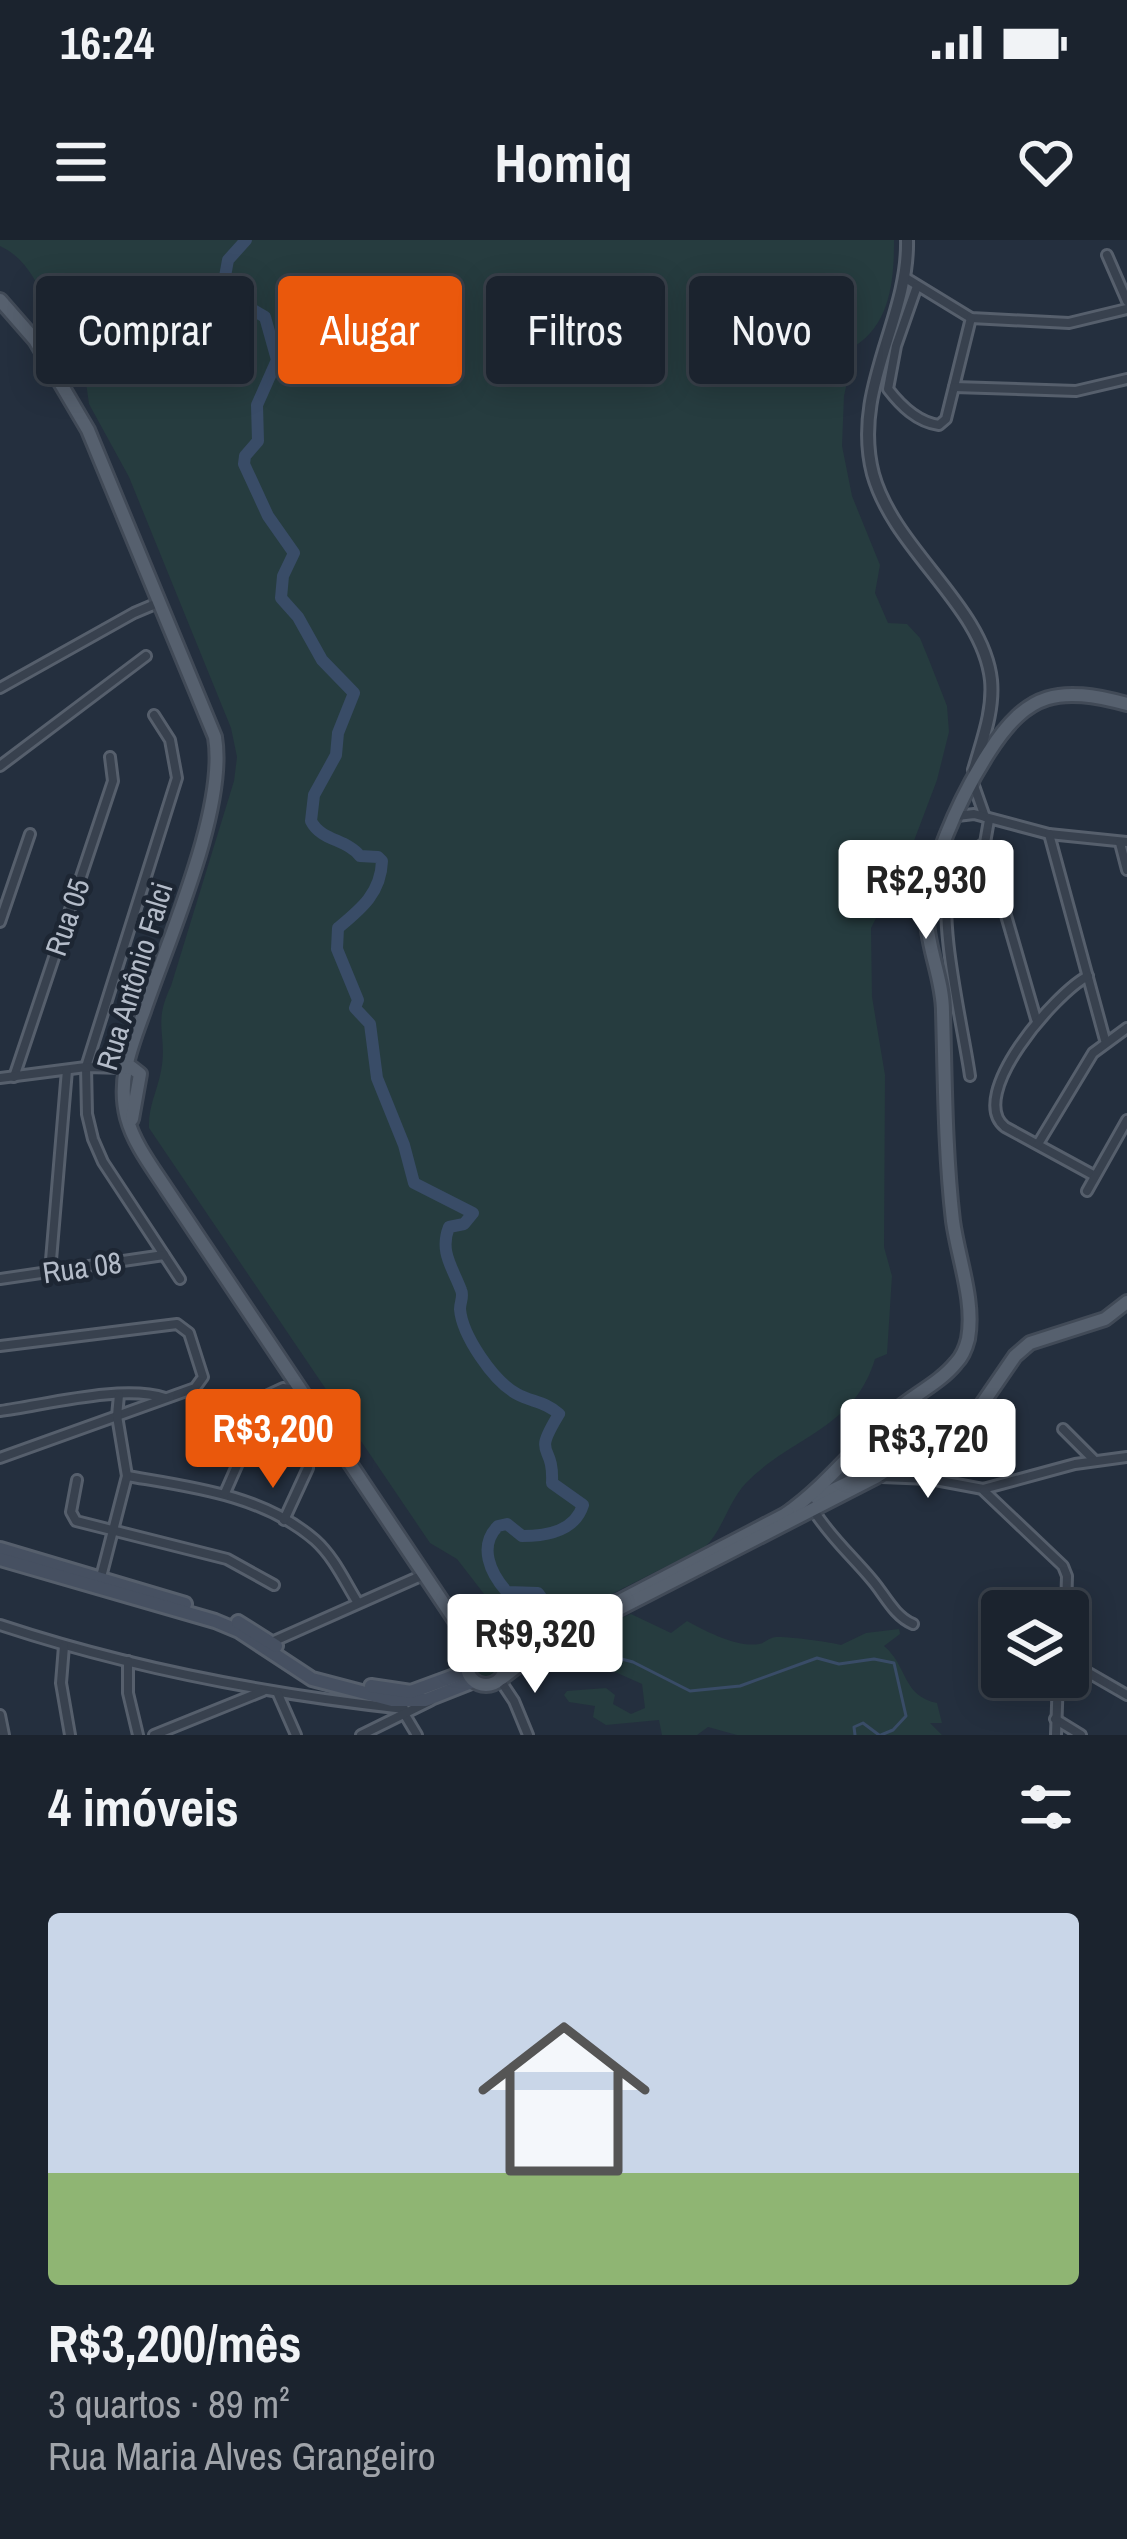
<!DOCTYPE html>
<html lang="pt">
<head>
<meta charset="utf-8">
<style>
	body { margin:0; font-family:"Archivo Narrow",sans-serif; background:#242b36; color:#f1f3f6; height:100vh; display:flex; flex-direction:column; font-size:45px; white-space:nowrap }
	* { box-sizing:border-box; margin:0 }
	p { font-size:39px; color:#a0a4aa }
	.icon { flex:none; width:66px; height:66px; fill:none; stroke:currentColor; stroke-width:2; stroke-linecap:round; stroke-linejoin:round }
	.map { position:relative; height:1495px; overflow:hidden }
	.panel { display:flex; flex-direction:column; background:#1b232e; flex:1 }
	.panel>* { flex:none }
	.guide { position:absolute; left:36px; top:36px; width:1056px; height:108px; display:flex; gap:24px }
	.buttons { position:absolute; left:981px; top:1350px; display:grid; gap:24px }
	.buttons a { display:grid; place-items:center; width:108px; height:108px; border-radius:12px; background:#1b232e; box-shadow:0 6px 30px #0003,0 0 0 3px #39404a; font-size:60px }
	.price { position:absolute; translate:-50% -102px; padding:0 27px; border-radius:12px; background:#fff; color:#222; font-size:39px; line-height:78px; filter:drop-shadow(0 3px 6px #0008) }
	.price::after { content:''; position:absolute; left:50%; top:72px; width:36px; height:27px; margin-left:-18px; background:inherit; clip-path:polygon(0 0,100% 0,50% 100%) }
	.price.current { background:#ea580c; color:#fff }
	ul { padding:0; list-style:none }
	li { display:grid; align-content:center; gap:24px; height:636px; padding:0 48px }
	li span { display:grid; place-items:center; height:372px; border-radius:12px; color:#555 }
	li>.icon { margin-inline-start:auto }
	span .icon { width:216px; height:216px; fill:#fffc; stroke-width:1 }
	li b { font-size:51px }
	h2 { display:flex; justify-content:space-between; align-items:center; height:144px; padding:0 48px; font-size:51px }
	.tag { padding:0 42px; border-radius:12px; background:#1b232e; box-shadow:0 6px 30px #0003,0 0 0 3px #39404a; font-size:42px; line-height:108px }
	.tag.current { background:#ea580c; color:#fff }
	.status { display:flex; justify-content:space-between; align-items:center; height:84px; padding:0 60px; background:#1b232e; direction:ltr }
	.status svg { height:33px; fill:currentColor }
	header { display:flex; justify-content:space-between; align-items:center; height:156px; padding:0 48px; background:#1b232e; font-size:54px; font-weight:800 }
	.map>svg:first-child { display:block }
	.green { fill:#263c3f }
	.lines { fill:none; stroke-linecap:round; stroke-linejoin:round }
	.stream { stroke:#394c67; stroke-width:3 }
	.river { stroke:#394c67; stroke-width:12 }
	.minor-casing { stroke:#565f6c; stroke-width:14 }
	.tertiary-casing { stroke:#565f6c; stroke-width:16 }
	.secondary-casing { stroke:#565f6c; stroke-width:18 }
	.primary-casing { stroke:#414a57; stroke-width:18 }
	.minor { stroke:#38414e; stroke-width:8 }
	.tertiary { stroke:#38414e; stroke-width:10 }
	.secondary { stroke:#465061; stroke-width:12 }
	.primary { stroke:#56606e; stroke-width:12 }
	.labels { text-anchor:middle; dominant-baseline:central; stroke-width:9; stroke-linejoin:round; paint-order:stroke }
	.street-label { font-size:30px; fill:#b4bcc9; stroke:#1d2633 }
</style>
</head>
<body>
<div class="status"><b>16:24</b><svg viewBox="0 0 49 12"><path d="M0 12V9h3v3zM5 12V6h3v6zM10 12V3h3v9zM15 12V0h3v12zM26 1h20v11H26zM47 4h2v5h-2z"/></svg></div>
<header><svg class="icon" aria-label="menu" viewBox="0 0 24 24"><path d="M4 6h16M4 12h16M4 18h16"/></svg>Homiq<svg class="icon" aria-label="heart" viewBox="0 0 24 24"><path d="M12 20l-8-8c-3-5 5-10 8-4 3-6 11-1 8 4z"/></svg></header>
<div class="map">
<svg width="1127" height="1495" viewBox="0 0 1127 1495">
	<rect width="100%" height="100%" fill="#242f3e"/>
	<g class="green">
		<path d="M 0,0 L 894,0 C 894,39 891,83 855,106 L 844,156 L 842,206 L 852,256 L 880,325 L 875,353 L 888,383 L 907,384 L 920,398 L 929,420 L 947,466 L 949,492 L 937,540 L 909,614 L 871,688 L 872,757 L 885,835 L 884,1007 L 892,1036 L 887,1114 L 875,1119 C 854,1189 792,1196 746,1243 C 728,1262 723,1290 705,1307 L 546,1387 L 512,1390 L 457,1319 L 430,1303 L 149,888 C 148,867 157,852 161,831 C 168,795 152,785 171,746 L 234,541 L 237,517 L 231,488 L 129,237 L 89,164 L 84,128 L 79,125 L 73,133 C 50,92 46,27 0,6 Z"/>
		<path d="M 631,1374 L 671,1393 L 687,1381 C 705,1391 738,1408 759,1404 C 765,1403 770,1397 776,1397 C 786,1396 832,1402 841,1405 L 866,1393 L 899,1389 L 900,1394 L 884,1406 C 908,1426 902,1456 937,1463 L 942,1483 L 930,1483 L 942,1495 L 737,1495 L 708,1487 L 697,1495 L 662,1495 L 659,1480 L 606,1485 L 593,1477 L 595,1466 L 569,1462 L 564,1455 L 567,1451 L 606,1448 L 615,1455 L 613,1464 L 631,1474 L 645,1468 L 642,1444 L 586,1419 L 582,1413 L 586,1401 L 575,1397 Z"/>
		<circle cx="487" cy="1426" r="15"/>
	</g>
	<g class="lines">
		<g class="stream">
			<path d="M 559,1371 L 575,1387"/>
			<path d="M 582,1393 L 614,1417 L 633,1422 L 690,1451 L 740,1446 L 817,1418 L 839,1424 L 874,1419 L 894,1423 L 906,1476 L 893,1490 L 881,1495"/>
			<path d="M 855,1495 L 854,1487 L 863,1483 L 879,1495"/>
		</g>
		<path class="river" d="M 246,0 L 228,20 L 224,42 L 238,61 L 265,77 L 277,120 L 257,165 L 258,201 L 245,216 L 244,224 L 268,276 L 294,313 L 283,336 L 281,358 L 298,377 L 322,420 L 354,453 L 338,493 L 336,515 L 314,555 L 311,581 C 321,601 347,599 360,616 L 378,617 L 382,621 C 381,653 361,669 338,688 L 337,709 L 358,760 L 355,768 L 370,784 L 377,838 L 404,905 L 414,943 L 473,973 L 464,984 L 449,987 C 439,1012 453,1028 461,1050 C 464,1056 460,1062 460,1069 C 462,1095 493,1141 517,1154 C 532,1162 546,1162 559,1174 C 531,1220 554,1200 552,1243 L 583,1265 C 575,1291 548,1296 522,1296 L 507,1284 L 498,1286 C 478,1306 490,1333 507,1352 L 538,1353 L 546,1364 L 559,1371"/>
		<defs>
			<g id="minor">
				<path d="M 1107,15 L 1127,61"/>
				<path d="M 904,37 L 971,78 L 1069,83 L 1127,69"/>
				<path d="M 917,46 L 896,106 L 888,149 C 901,166 917,182 939,185 L 946,179 L 971,78"/>
				<path d="M 954,147 L 1076,151 L 1127,139"/>
				<path d="M 0,448 L 134,373 L 160,362"/>
				<path d="M 154,475 L 170,500 L 177,538 L 86,827 L 87,874 L 93,899 L 103,922 L 180,1039"/>
				<path d="M 0,526 L 146,416"/>
				<path d="M 972,540 L 985,577"/>
				<path d="M 957,576 L 974,574 L 1049,594 L 1127,602"/>
				<path d="M 989,580 L 985,603 L 1036,779"/>
				<path d="M 1049,594 L 1105,800"/>
				<path d="M 1120,603 L 1127,630"/>
				<path d="M 0,682 L 30,594"/>
				<path d="M 1088,736 C 1055,753 966,856 1005,887 L 1095,936"/>
				<path d="M 970,836 C 964,791 935,673 951,636 C 957,620 971,611 985,603"/>
				<path d="M 14,837 L 113,541 L 110,517"/>
				<path d="M 0,838 L 86,827 L 124,828"/>
				<path d="M 1038,904 L 1093,813 L 1127,788"/>
				<path d="M 1087,951 L 1127,880"/>
				<path d="M 50,1032 L 67,830"/>
				<path d="M 0,1039 L 164,1015"/>
				<path d="M 0,1106 L 177,1084 L 189,1093 L 203,1137 L 195,1148 L 0,1218"/>
				<path d="M 0,1171 C 45,1165 123,1144 165,1158"/>
				<path d="M 1063,1189 L 1094,1220"/>
				<path d="M 127,1236 C 191,1247 263,1255 315,1300 C 334,1317 345,1342 358,1363"/>
				<path d="M 882,1237 L 930,1239 L 983,1249 L 1075,1224 L 1127,1217"/>
				<path d="M 77,1240 L 71,1272 L 76,1281 L 227,1319 L 274,1345"/>
				<path d="M 984,1251 L 1063,1326 L 1067,1336 L 1066,1371"/>
				<path d="M 225,1253 L 268,1155 L 283,1148 L 301,1151"/>
				<path d="M 814,1271 C 831,1298 852,1316 872,1340 C 885,1355 894,1376 913,1384"/>
				<path d="M 284,1280 L 308,1228"/>
				<path d="M 100,1341 L 127,1236 L 117,1176 L 119,1155"/>
				<path d="M 0,1385 C 130,1428 267,1454 404,1469"/>
				<path d="M 272,1402 L 423,1335"/>
				<path d="M 64,1406 L 61,1443 L 70,1495"/>
				<path d="M 128,1421 L 128,1453 L 138,1495"/>
				<path d="M 1068,1421 L 1127,1455"/>
				<path d="M 500,1440 L 514,1461 L 528,1495"/>
				<path d="M 278,1454 L 296,1495"/>
				<path d="M 0,1475 L 4,1495"/>
				<path d="M 405,1475 L 417,1495"/>
				<path d="M 1055,1479 L 1081,1495"/>
				<path d="M 154,1495 L 263,1451"/>
				<path d="M 361,1495 L 430,1461"/>
				<path d="M 1056,1495 L 1058,1437"/>
			</g>
			<path id="tertiary" d="M 907,0 C 909,79 851,150 873,234 C 894,310 983,366 991,440 C 994,471 982,501 974,530"/>
			<g id="secondary">
				<path d="M 0,1309 L 185,1364"/>
				<path d="M 0,1319 L 215,1381 L 239,1391 L 312,1439 L 392,1460 L 426,1460 L 474,1441"/>
				<path d="M 238,1382 L 276,1406"/>
				<path d="M 371,1446 L 411,1452 L 468,1431"/>
			</g>
			<g id="primary">
				<path d="M 0,60 L 35,100 L 88,190 L 215,497 C 227,568 168,700 144,771 C 131,807 117,840 127,878 C 134,904 152,927 167,950 L 458,1385 L 467,1425"/>
				<path d="M 124,828 L 131,827 L 140,834 L 132,879"/>
				<path d="M 817,1258 L 858,1238"/>
				<path d="M 786,1274 C 827,1245 855,1207 892,1174 C 911,1156 939,1144 956,1123 C 962,1117 966,1107 968,1099 C 975,1061 958,1018 953,981 C 945,912 945,841 943,772 C 943,741 929,712 927,682 C 924,632 962,554 989,512 C 1028,451 1059,446 1127,464"/>
				<path d="M 583,1380 L 788,1273"/>
				<circle cx="486" cy="1426" r="19"/>
				<path d="M 499,1412 L 554,1394"/>
				<path d="M 502,1438 L 537,1411 L 876,1237 L 964,1181 L 980,1167 L 1015,1116 L 1030,1103 L 1105,1079 L 1127,1062"/>
			</g>
		</defs>
		<use href="#minor" class="minor-casing"/>
		<use href="#tertiary" class="tertiary-casing"/>
		<use href="#secondary" class="secondary-casing"/>
		<use href="#primary" class="primary-casing"/>
		<use href="#minor" class="minor"/>
		<use href="#tertiary" class="tertiary"/>
		<use href="#secondary" class="secondary"/>
		<use href="#primary" class="primary"/>
	</g>
	<g class="labels">
		<g class="street-label">
			<text transform="translate(67 677) rotate(-71)">Rua 05</text>
			<text transform="translate(134 736) rotate(-73)">Rua Antônio Falci</text>
			<text transform="translate(82 1027) rotate(-8)">Rua 08</text>
		</g>
	</g>
</svg>
<div class="buttons">
<a><svg class="icon" aria-label="layers" viewBox="0 0 24 24"><path d="M12 4l9 5-9 5-9-5zM3 14l9 5 9-5"/></svg></a>
</div>
<b class="price" style="left:926px;top:702px">R$2,930</b>
<b class="price current" style="left:273px;top:1251px">R$3,200</b>
<b class="price" style="left:928px;top:1261px">R$3,720</b>
<b class="price" style="left:535px;top:1456px">R$9,320</b>
<div class="guide">
<a class="tag">Comprar</a>
<a class="tag current">Alugar</a>
<a class="tag">Filtros</a>
<a class="tag">Novo</a>
</div>
</div>
<section class="panel">
<h2>4 imóveis<svg class="icon" aria-label="filters" viewBox="0 0 24 24"><path d="M4 7h16M4 17h16"/><circle cx="9" cy="7" r="2"/><circle cx="15" cy="17" r="2"/></svg></h2>
<ul>
<li><span style="background:linear-gradient(#c9d6e8 70%,#8fb573 0)"><svg class="icon" aria-label="home" viewBox="0 0 24 24"><path d="M3 11l9-7 9 7M6 9v11h12V9"/></svg></span><div><b>R$3,200/mês</b><p>3 quartos · 89 m²</p><p>Rua Maria Alves Grangeiro</p></div></li>
</ul>
</section>
</body>
</html>
